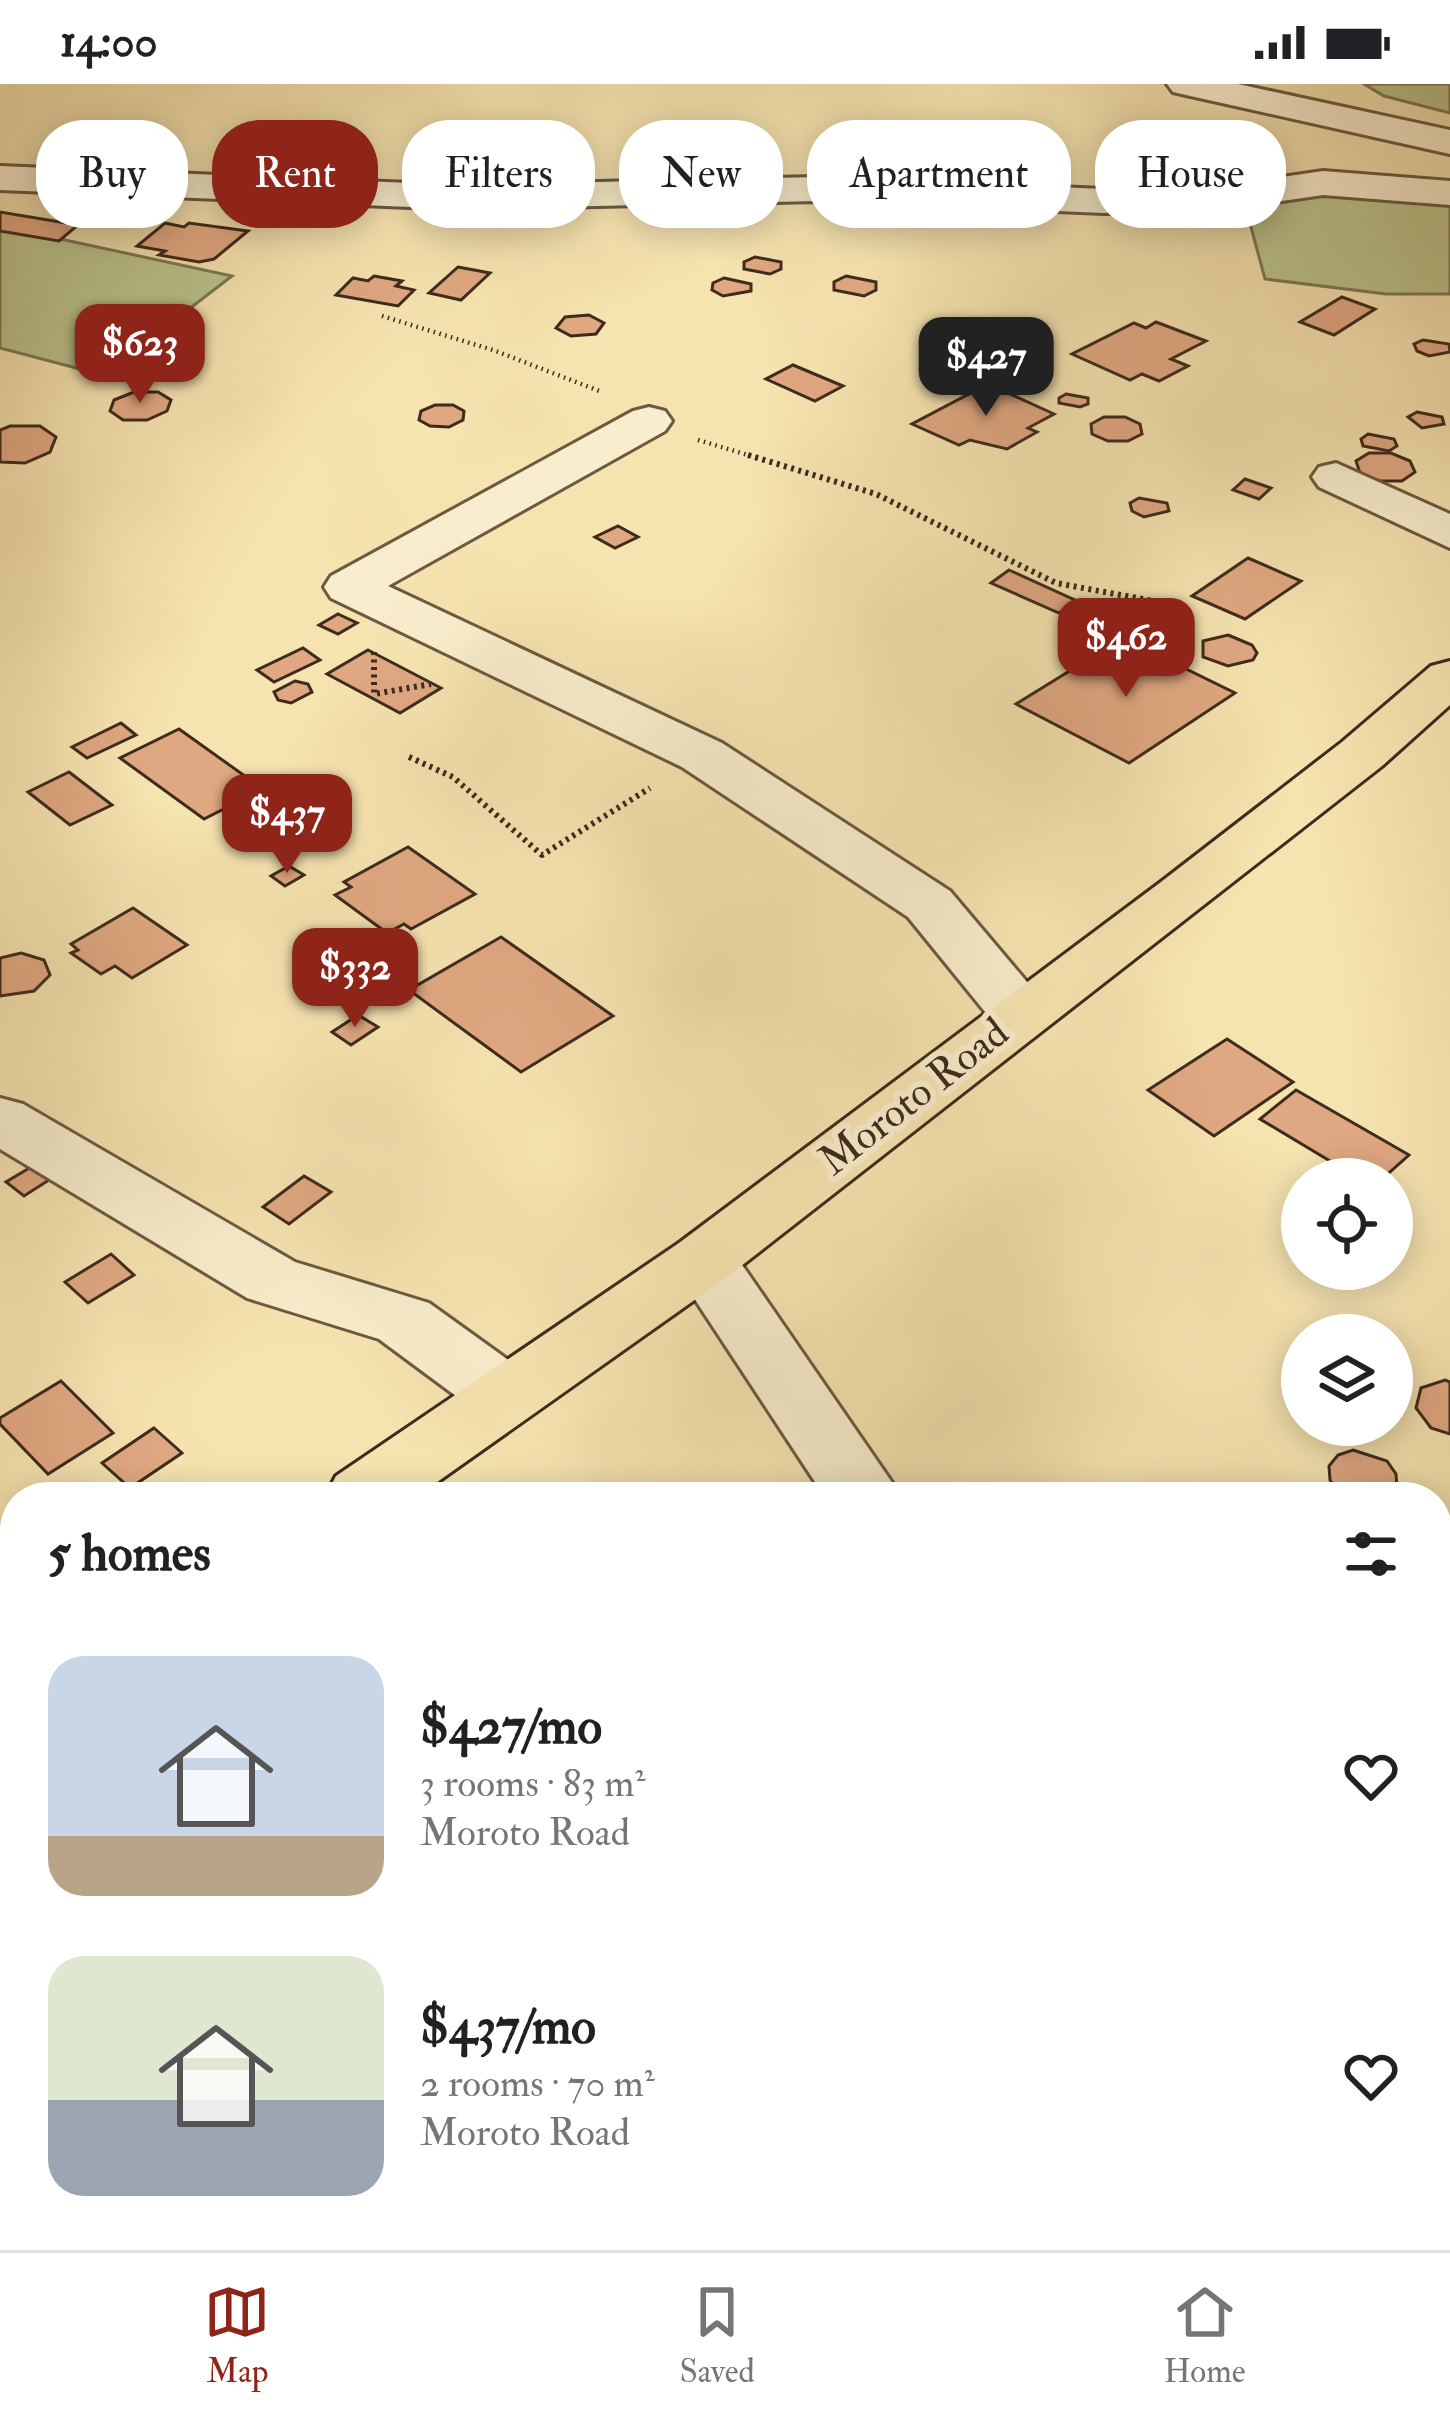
<!DOCTYPE html>
<html lang="en">
<head>
<meta charset="utf-8">
<style>
	body { margin:0; font-family:"IM FELL Double Pica",serif; background:#f2f2f2; color:#202124; height:100vh; display:flex; flex-direction:column; font-size:45px; white-space:nowrap }
	* { box-sizing:border-box; margin:0 }
	p { font-size:39px; color:#757577 }
	.icon { flex:none; width:66px; height:66px; fill:none; stroke:currentColor; stroke-width:2; stroke-linecap:round; stroke-linejoin:round }
	.map { position:relative; flex:1; overflow:hidden }
	.drawer { position:absolute; left:0px; top:1398px; width:1452px; height:768px; display:flex; flex-direction:column; background:#fff; border-radius:48px 48px 0 0; box-shadow:0 6px 30px #0003 }
	.drawer>* { flex:none }
	.banner { position:absolute; left:36px; top:36px; width:1380px; height:108px; display:flex; gap:24px }
	.buttons { position:absolute; left:1281px; top:1074px; display:grid; gap:24px }
	.buttons a { display:grid; place-items:center; width:132px; height:132px; border-radius:50%; background:#fff; box-shadow:0 6px 30px #0003; font-size:60px }
	.price { position:absolute; translate:-50% -102px; padding:0 27px; border-radius:24px; background:#8f2418; color:#fff; font-size:39px; line-height:78px; filter:drop-shadow(0 3px 6px #0008) }
	.price::after { content:''; position:absolute; left:50%; top:72px; width:36px; height:27px; margin-left:-18px; background:inherit; clip-path:polygon(0 0,100% 0,50% 100%) }
	.price.current { background:#222; color:#fff }
	ul { padding:0; list-style:none }
	li { display:flex; align-items:center; gap:36px; height:300px; padding:0 48px }
	li span { display:grid; place-items:center; flex:none; width:336px; height:240px; border-radius:36px; color:#555 }
	li>.icon { margin-inline-start:auto }
	span .icon { width:144px; height:144px; fill:#fffc; stroke-width:1 }
	li b { font-size:51px }
	h2 { display:flex; justify-content:space-between; align-items:center; height:144px; padding:0 48px; font-size:51px }
	.tag { padding:0 42px; border-radius:48px; background:#fff; box-shadow:0 6px 30px #0003; font-size:42px; line-height:108px }
	.tag.current { background:#8f2418; color:#fff }
	.status { display:flex; justify-content:space-between; align-items:center; height:84px; padding:0 60px; background:#fff; direction:ltr }
	.status svg { height:33px; fill:currentColor }
	.menu { display:flex; justify-content:space-around; align-items:center; height:168px; border-top:3px solid #e0e0e0; background:#fff; font-size:33px; color:#757577 }
	.menu a { display:grid; justify-items:center; gap:6px }
	.menu .current { color:#8f2418 }
	.map>svg:first-child { display:block }
	.green { fill:#bbc48c; stroke:#7c7854; stroke-width:3 }
	.building { fill:#e0a882; stroke:#3e2b1b; stroke-width:3 }
	.lines { fill:none; stroke-linecap:round; stroke-linejoin:round }
	.minor-casing { stroke:#6c5940; stroke-width:6 }
	.major-casing { stroke:#3e2b1b; stroke-width:6 }
	.path-far2 { stroke:#3e2b1b; stroke-width:4.5; stroke-dasharray:1.5 4.5; stroke-linecap:butt }
	.path-far1 { stroke:#3e2b1b; stroke-width:6; stroke-dasharray:3 4.5; stroke-linecap:butt }
	.path { stroke:#3e2b1b; stroke-width:9; stroke-dasharray:4.5 8; stroke-linecap:butt }
	.minor { fill:#f8edcc; fill-rule:evenodd }
	.major { fill:#f5e3b0; fill-rule:evenodd }
	.labels { text-anchor:middle; dominant-baseline:central; stroke-width:12; stroke-linejoin:round; paint-order:stroke }
	.street-label { font-size:42px; fill:#3e2b1b; stroke:#f8edcc }
</style>
</head>
<body>
<div class="status"><b>14:00</b><svg viewBox="0 0 49 12"><path d="M0 12V9h3v3zM5 12V6h3v6zM10 12V3h3v9zM15 12V0h3v12zM26 1h20v11H26zM47 4h2v5h-2z"/></svg></div>
<div class="map">
<svg width="1450" height="2166" viewBox="0 0 1450 2166">
	<rect width="100%" height="100%" fill="#f5e3b0"/>
	<filter id="stains"><feTurbulence type="fractalNoise" baseFrequency=".00167" numOctaves="4"/><feColorMatrix values="0 0 0 0 .2 0 0 0 0 .09 0 0 0 0 .02 0 0 0 .5 -.17"/></filter>
	<radialGradient id="worn" r=".72"><stop offset=".6" stop-color="#630" stop-opacity="0"/><stop offset="1" stop-color="#630" stop-opacity=".3"/></radialGradient>
	<g class="green">
		<path d="M 1364,0 L 1450,0 L 1450,29 L 1384,12 Z"/>
		<path d="M 1327,110 L 1450,119 L 1450,210 L 1386,210 L 1265,195 L 1245,121 Z"/>
		<path d="M 0,142 L 232,192 L 103,291 L 0,264 Z"/>
	</g>
	<g class="building">
		<path d="M 0,128 L 78,141 L 59,157 L 0,147 Z"/>
		<path d="M 165,139 L 184,143 L 189,139 L 248,147 L 214,175 L 199,178 L 159,171 L 165,167 L 137,162 Z"/>
		<path d="M 755,173 L 781,178 L 781,185 L 770,190 L 744,185 L 744,178 Z"/>
		<path d="M 458,183 L 490,189 L 461,216 L 429,209 Z"/>
		<path d="M 374,192 L 402,197 L 396,202 L 414,206 L 398,222 L 336,211 L 353,194 L 368,197 Z"/>
		<path d="M 846,192 L 876,198 L 876,206 L 864,212 L 834,206 L 834,198 Z"/>
		<path d="M 724,194 L 751,200 L 751,207 L 723,212 L 712,206 L 713,199 Z"/>
		<path d="M 1342,213 L 1375,225 L 1334,251 L 1300,238 Z"/>
		<path d="M 589,231 L 604,239 L 596,250 L 571,252 L 556,244 L 565,233 Z"/>
		<path d="M 1156,238 L 1206,257 L 1171,275 L 1188,282 L 1159,297 L 1142,290 L 1130,296 L 1072,270 L 1134,239 L 1146,244 Z"/>
		<path d="M 1423,256 L 1449,260 L 1450,268 L 1429,272 L 1417,267 L 1414,260 Z"/>
		<path d="M 974,271 L 995,280 L 978,290 L 956,281 Z"/>
		<path d="M 793,281 L 843,302 L 815,317 L 766,295 Z"/>
		<path d="M 988,300 L 1054,330 L 1028,344 L 1037,348 L 1007,365 L 970,356 L 959,361 L 912,340 Z"/>
		<path d="M 134,308 L 158,308 L 171,316 L 167,327 L 147,336 L 123,336 L 110,327 L 114,316 Z"/>
		<path d="M 1066,310 L 1088,314 L 1088,320 L 1080,323 L 1059,319 L 1059,314 Z"/>
		<path d="M 435,321 L 453,321 L 464,327 L 463,336 L 449,343 L 430,342 L 419,336 L 421,327 Z"/>
		<path d="M 1417,328 L 1442,333 L 1444,340 L 1422,344 L 1408,333 Z"/>
		<path d="M 1104,333 L 1125,333 L 1140,340 L 1142,350 L 1128,357 L 1108,357 L 1092,350 L 1091,340 Z"/>
		<path d="M 10,342 L 40,342 L 56,353 L 50,368 L 25,379 L 0,378 L 0,346 Z"/>
		<path d="M 1368,350 L 1394,355 L 1397,362 L 1389,367 L 1363,362 L 1361,355 Z"/>
		<path d="M 1369,369 L 1391,369 L 1410,377 L 1415,388 L 1402,397 L 1379,397 L 1360,389 L 1356,377 Z"/>
		<path d="M 1245,395 L 1271,404 L 1259,415 L 1233,406 Z"/>
		<path d="M 1139,414 L 1167,419 L 1169,427 L 1144,433 L 1132,427 L 1130,419 Z"/>
		<path d="M 618,442 L 638,453 L 615,464 L 595,453 Z"/>
		<path d="M 1248,474 L 1301,497 L 1245,535 L 1192,512 Z"/>
		<path d="M 1009,486 L 1077,517 L 1059,529 L 991,499 Z"/>
		<path d="M 338,530 L 357,539 L 338,550 L 319,541 Z"/>
		<path d="M 1146,534 L 1162,534 L 1175,540 L 1178,549 L 1167,556 L 1137,549 L 1136,541 Z"/>
		<path d="M 1228,551 L 1252,561 L 1257,569 L 1253,576 L 1228,582 L 1203,573 L 1203,557 Z"/>
		<path d="M 1123,554 L 1235,609 L 1129,679 L 1016,620 Z"/>
		<path d="M 303,564 L 320,576 L 274,598 L 257,586 Z"/>
		<path d="M 368,566 L 441,604 L 400,629 L 327,590 Z"/>
		<path d="M 295,597 L 308,600 L 312,608 L 291,619 L 278,616 L 274,608 Z"/>
		<path d="M 121,639 L 136,651 L 87,674 L 72,663 Z"/>
		<path d="M 179,645 L 263,705 L 204,735 L 120,674 Z"/>
		<path d="M 69,688 L 112,721 L 70,741 L 28,708 Z"/>
		<path d="M 408,763 L 475,810 L 411,845 L 404,840 L 387,849 L 335,811 L 351,803 L 344,798 Z"/>
		<path d="M 289,782 L 304,791 L 285,802 L 271,792 Z"/>
		<path d="M 133,824 L 187,861 L 132,894 L 115,882 L 101,890 L 71,869 L 78,866 L 71,860 Z"/>
		<path d="M 501,853 L 613,932 L 521,988 L 409,906 Z"/>
		<path d="M 21,869 L 44,876 L 50,891 L 34,907 L 0,912 L 0,874 Z"/>
		<path d="M 358,931 L 378,943 L 351,961 L 332,948 Z"/>
		<path d="M 1227,955 L 1293,998 L 1214,1052 L 1148,1006 Z"/>
		<path d="M 1296,1006 L 1409,1071 L 1382,1095 L 1360,1095 L 1260,1035 Z"/>
		<path d="M 31,1083 L 49,1096 L 24,1112 L 6,1098 Z"/>
		<path d="M 304,1092 L 331,1108 L 289,1140 L 263,1123 Z"/>
		<path d="M 111,1170 L 134,1191 L 88,1219 L 65,1198 Z"/>
		<path d="M 1312,1185 L 1359,1185 L 1360,1186 L 1336,1202 Z"/>
		<path d="M 1445,1296 L 1450,1298 L 1450,1350 L 1431,1344 L 1416,1324 L 1421,1304 Z"/>
		<path d="M 61,1297 L 113,1349 L 48,1390 L 0,1340 L 0,1334 Z"/>
		<path d="M 154,1344 L 182,1369 L 130,1404 L 102,1379 Z"/>
		<path d="M 1353,1366 L 1387,1377 L 1396,1390 L 1397,1404 L 1390,1413 L 1339,1409 L 1330,1396 L 1329,1382 L 1338,1371 Z"/>
		<path d="M 1437,1630 L 1450,1642 L 1450,1723 L 1437,1732 Z"/>
		<path d="M 598,2151 L 677,2151 L 661,2166 L 605,2166 L 594,2155 Z"/>
	</g>
	<g class="lines">
		<defs>
			<g id="minor">
				<path d="M 1167,0 L 1238,0 L 1450,46 L 1450,70 L 1186,11 L 1173,8 Z"/>
				<path d="M 0,82 L 458,101 L 817,93 L 1104,105 L 1206,104 L 1323,87 L 1450,97 L 1450,121 L 1323,111 L 1206,128 L 1104,129 L 817,117 L 458,125 L 0,106 Z"/>
				<path d="M 649,323 L 665,327 L 672,337 L 665,347 L 388,502 L 722,659 L 950,807 L 1043,917 L 1052,931 L 1043,945 L 1021,951 L 999,945 L 908,833 L 682,683 L 331,514 L 324,503 L 331,492 L 633,327 Z"/>
				<path d="M 1336,379 L 1450,430 L 1450,464 L 1319,403 L 1312,393 L 1319,383 Z"/>
				<path d="M 0,1014 L 23,1020 L 295,1178 L 429,1219 L 529,1291 L 540,1310 L 529,1329 L 504,1337 L 479,1329 L 379,1255 L 247,1214 L 0,1065 Z"/>
				<path d="M 703,1151 L 727,1159 L 902,1413 L 825,1413 L 669,1176 L 679,1159 Z"/>
				<path d="M 0,1552 L 15,1557 L 15,1636 L 0,1631 Z"/>
				<path d="M 132,2151 L 227,2151 L 233,2166 L 138,2166 Z"/>
				<path d="M 1267,2151 L 1373,2151 L 1379,2166 L 1273,2166 Z"/>
			</g>
			<g id="major">
				<path d="M 1450,577 L 1450,621 L 1382,682 L 727,1193 L 416,1413 L 325,1413 L 336,1392 L 679,1159 L 1161,798 L 1342,658 L 1431,582 Z"/>
				<path d="M 15,1632 L 15,1707 L 0,1712 L 0,1638 Z"/>
			</g>
		</defs>
		<use href="#minor" class="minor-casing"/>
		<use href="#major" class="major-casing"/>
		<g class="path-far2">
			<path d="M 382,232 L 493,266 L 602,308"/>
			<path d="M 698,356 L 758,374"/>
		</g>
		<g class="path-far1">
			<path d="M 748,371 L 876,410 L 1056,499 L 1164,519"/>
			<path d="M 374,568 L 374,610 L 431,600"/>
			<path d="M 409,673 L 453,693 L 542,771 L 650,704"/>
		</g>
		<g class="path">
			<path d="M 1437,1540 L 1450,1534"/>
			<path d="M 291,2166 L 310,2151"/>
		</g>
		<use href="#minor" class="minor"/>
		<use href="#major" class="major"/>
	</g>
	<g class="labels">
		<g class="street-label">
			<text transform="translate(914 1013) rotate(-38)">Moroto Road</text>
		</g>
	</g>
	<rect width="100%" height="100%" filter="url(#stains)"/>
	<rect width="100%" height="100%" fill="url(#worn)"/>
</svg>
<div class="buttons">
<a><svg class="icon" aria-label="locate" viewBox="0 0 24 24"><circle cx="12" cy="12" r="6"/><path d="M12 2v4M12 18v4M2 12h4M18 12h4"/></svg></a>
<a><svg class="icon" aria-label="layers" viewBox="0 0 24 24"><path d="M12 4l9 5-9 5-9-5zM3 14l9 5 9-5"/></svg></a>
</div>
<b class="price" style="left:140px;top:322px">$623</b>
<b class="price current" style="left:986px;top:335px">$427</b>
<b class="price" style="left:1126px;top:616px">$462</b>
<b class="price" style="left:287px;top:792px">$437</b>
<b class="price" style="left:355px;top:946px">$332</b>
<div class="banner">
<a class="tag">Buy</a>
<a class="tag current">Rent</a>
<a class="tag">Filters</a>
<a class="tag">New</a>
<a class="tag">Apartment</a>
<a class="tag">House</a>
</div>
<section class="drawer">
<h2>5 homes<svg class="icon" aria-label="filters" viewBox="0 0 24 24"><path d="M4 7h16M4 17h16"/><circle cx="9" cy="7" r="2"/><circle cx="15" cy="17" r="2"/></svg></h2>
<ul>
<li><span style="background:linear-gradient(#c9d6e8 75%,#b9a48a 0)"><svg class="icon" aria-label="home" viewBox="0 0 24 24"><path d="M3 11l9-7 9 7M6 9v11h12V9"/></svg></span><div><b>$427/mo</b><p>3 rooms · 83 m²</p><p>Moroto Road</p></div><svg class="icon" aria-label="heart" viewBox="0 0 24 24"><path d="M12 20l-8-8c-3-5 5-10 8-4 3-6 11-1 8 4z"/></svg></li>
<li><span style="background:linear-gradient(#dfe7d0 60%,#9aa5b1 0)"><svg class="icon" aria-label="home" viewBox="0 0 24 24"><path d="M3 11l9-7 9 7M6 9v11h12V9"/></svg></span><div><b>$437/mo</b><p>2 rooms · 70 m²</p><p>Moroto Road</p></div><svg class="icon" aria-label="heart" viewBox="0 0 24 24"><path d="M12 20l-8-8c-3-5 5-10 8-4 3-6 11-1 8 4z"/></svg></li>
</ul>
</section>
</div>
<nav class="menu">
<a class="current"><svg class="icon" aria-label="map" viewBox="0 0 24 24"><path d="M3 6l6-2 6 2 6-2v14l-6 2-6-2-6 2zM9 4v14M15 6v14"/></svg>Map</a>
<a><svg class="icon" aria-label="saved" viewBox="0 0 24 24"><path d="M7 4h10v16l-5-4-5 4z"/></svg>Saved</a>
<a><svg class="icon" aria-label="home" viewBox="0 0 24 24"><path d="M3 11l9-7 9 7M6 9v11h12V9"/></svg>Home</a>
</nav>
</body>
</html>
